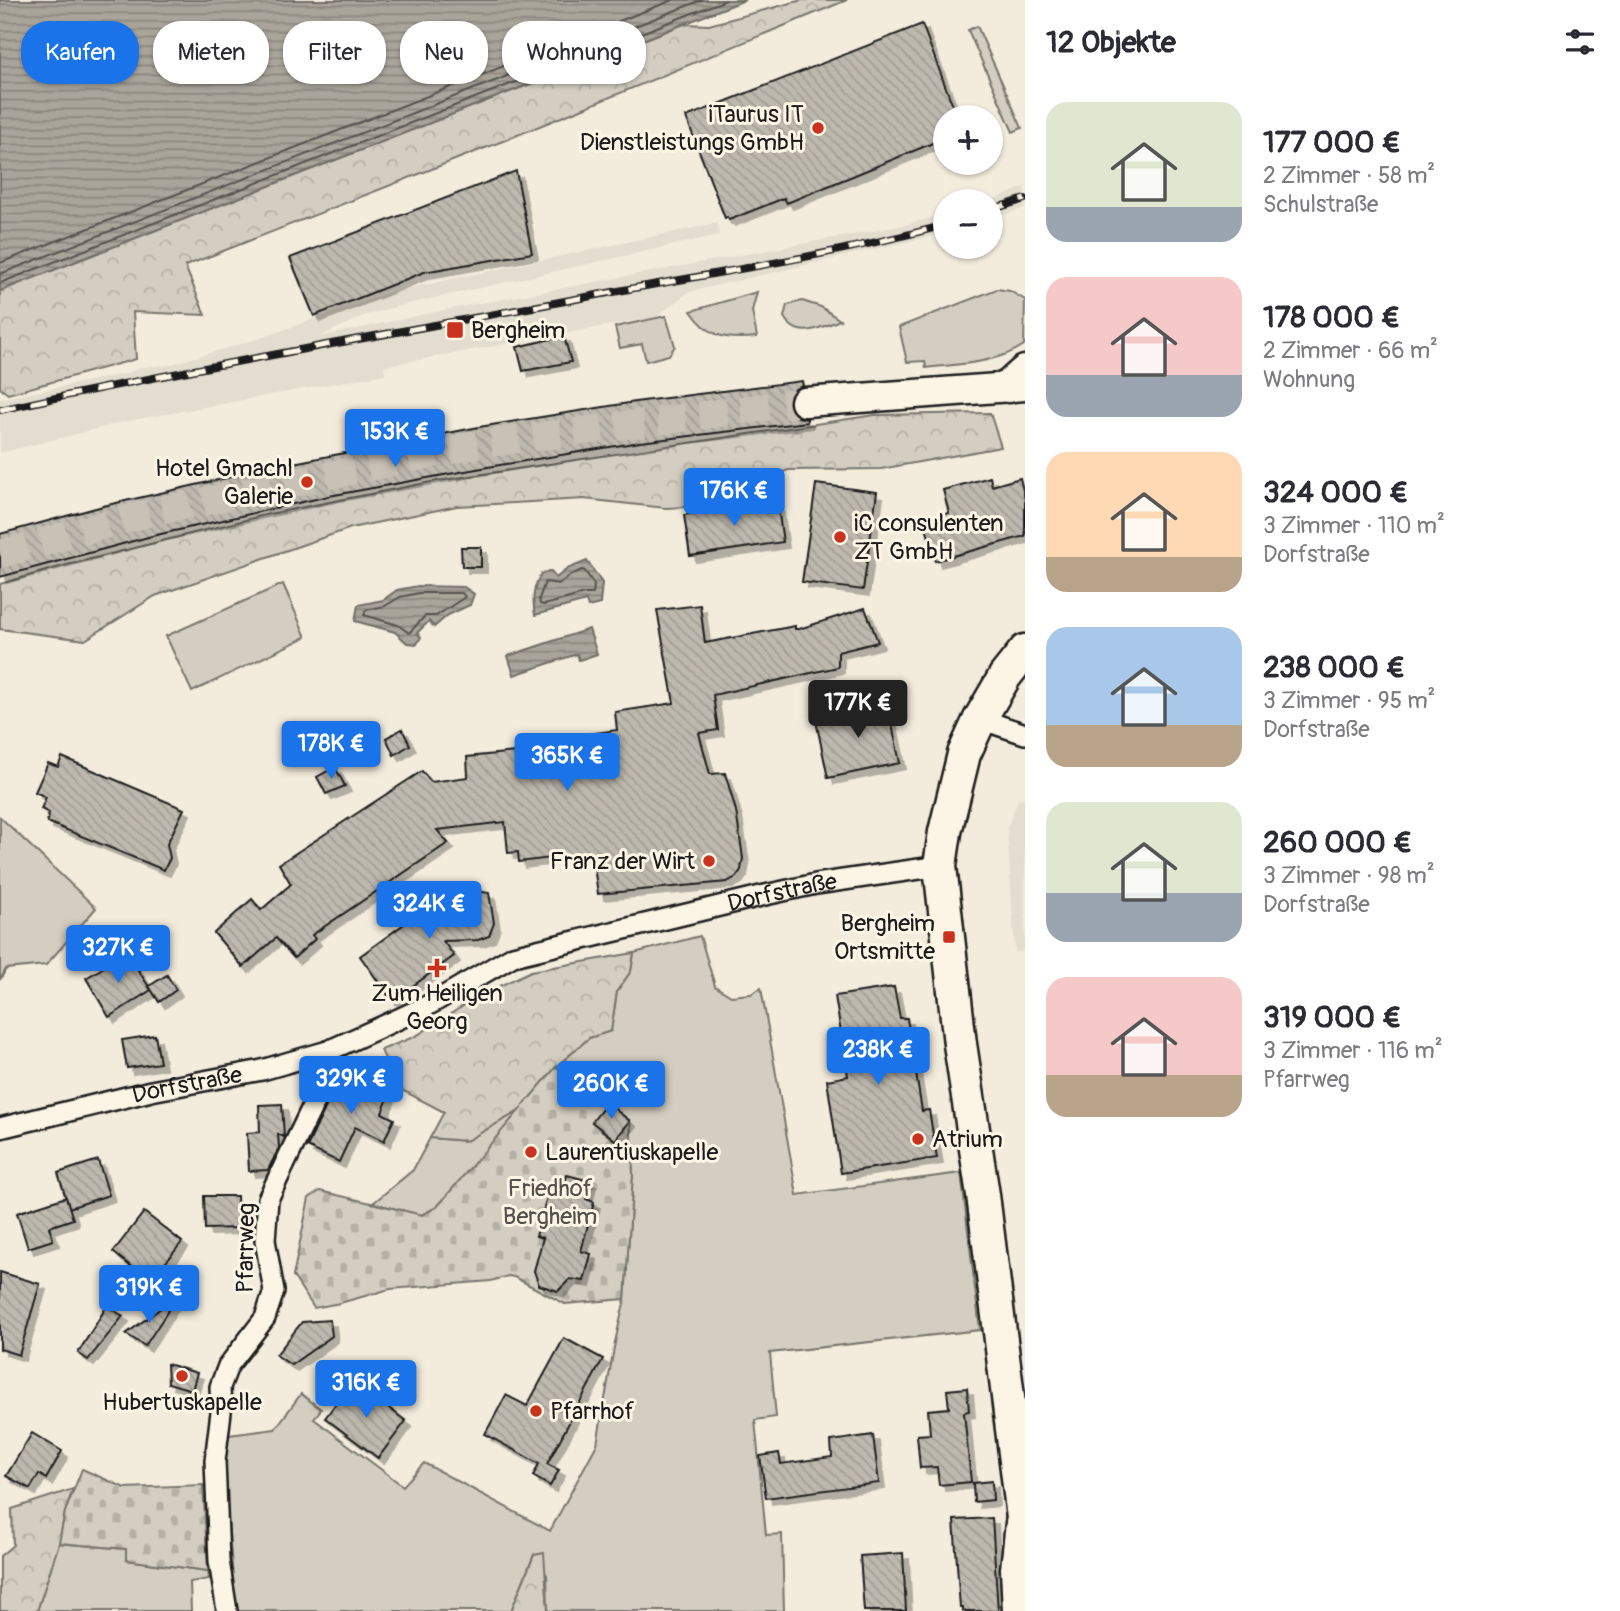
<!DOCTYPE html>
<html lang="de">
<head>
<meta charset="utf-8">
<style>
	body { margin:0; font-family:Pangolin,sans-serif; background:#f7f7f7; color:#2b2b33; height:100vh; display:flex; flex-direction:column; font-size:26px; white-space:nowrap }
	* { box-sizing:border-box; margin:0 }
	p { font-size:23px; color:#7c7c81 }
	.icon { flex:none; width:38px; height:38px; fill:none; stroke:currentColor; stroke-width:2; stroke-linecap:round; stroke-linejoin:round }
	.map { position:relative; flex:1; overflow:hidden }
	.sheet { display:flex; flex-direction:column; background:#fff; width:595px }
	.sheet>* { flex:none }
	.hud { position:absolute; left:21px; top:21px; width:665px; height:63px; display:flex; gap:14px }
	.controls { position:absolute; left:933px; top:105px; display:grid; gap:14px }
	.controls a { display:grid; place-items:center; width:70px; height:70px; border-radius:50%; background:#fff; box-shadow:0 2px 5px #0004; font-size:35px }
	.price { position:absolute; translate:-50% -60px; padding:0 16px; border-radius:7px; background:#1a73e8; color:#fff; font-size:23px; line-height:46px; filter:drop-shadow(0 2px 4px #0008) }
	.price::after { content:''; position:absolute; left:50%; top:42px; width:21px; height:16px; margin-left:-10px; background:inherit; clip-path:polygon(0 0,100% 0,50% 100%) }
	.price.active { background:#222; color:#fff }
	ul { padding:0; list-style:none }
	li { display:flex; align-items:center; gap:21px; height:175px; padding:0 21px }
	li span { display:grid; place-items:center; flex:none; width:196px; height:140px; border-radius:21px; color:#555 }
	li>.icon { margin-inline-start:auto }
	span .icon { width:84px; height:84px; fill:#fffc; stroke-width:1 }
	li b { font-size:30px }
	h2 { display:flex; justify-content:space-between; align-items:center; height:84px; padding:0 21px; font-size:30px }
	.tag { padding:0 24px; border-radius:28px; background:#fff; box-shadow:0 2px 5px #0004; font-size:24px; line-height:63px }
	.tag.active { background:#1a73e8; color:#fff }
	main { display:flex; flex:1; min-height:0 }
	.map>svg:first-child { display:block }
	.built { fill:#e3ddcf }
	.green { fill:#d3cec1; stroke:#78756e; stroke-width:2 }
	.forest { fill:url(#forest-crowns); stroke:#78756e; stroke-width:2 }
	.cemetery { fill:url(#cemetery-stones); stroke:#78756e; stroke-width:2 }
	.water { fill:url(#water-rules); stroke:#716e68; stroke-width:2 }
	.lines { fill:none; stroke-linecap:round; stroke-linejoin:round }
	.shore { stroke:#55534f; stroke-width:2 }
	.building { fill:url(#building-back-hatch); stroke:#1c1c1c; stroke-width:2; filter:url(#shadow) }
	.secondary-tunnel { stroke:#c8c2b6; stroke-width:28; stroke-dasharray:28 14; stroke-linecap:butt }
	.minor-casing { stroke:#1c1c1c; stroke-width:24 }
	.secondary-casing { stroke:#1c1c1c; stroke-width:33 }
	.primary-casing { stroke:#1c1c1c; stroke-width:37 }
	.minor { stroke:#fcf5e5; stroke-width:19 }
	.secondary { stroke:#fcf5e5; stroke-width:28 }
	.primary { stroke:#fcf5e5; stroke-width:32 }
	.rail-casing { stroke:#1c1c1c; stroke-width:8 }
	.rail { stroke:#fcf5e5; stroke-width:5; stroke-dasharray:16; stroke-linecap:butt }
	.poi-dot { fill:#c8321e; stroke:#fcf5e5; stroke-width:2.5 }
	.labels { text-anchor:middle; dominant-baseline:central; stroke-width:6; stroke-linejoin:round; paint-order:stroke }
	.poi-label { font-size:24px; fill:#1c1c1c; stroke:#fcf5e5; text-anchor:start }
	.street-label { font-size:24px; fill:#1c1c1c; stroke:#fcf5e5 }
	.park-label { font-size:24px; fill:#53514e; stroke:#fcf5e5 }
</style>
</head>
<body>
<main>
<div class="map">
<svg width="1025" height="1611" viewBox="0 0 1025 1611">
	<defs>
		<pattern id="forest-crowns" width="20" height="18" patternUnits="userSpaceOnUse" patternTransform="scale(1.75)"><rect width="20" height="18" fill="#d3cec1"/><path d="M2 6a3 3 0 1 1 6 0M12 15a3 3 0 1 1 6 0" fill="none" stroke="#b5b0a5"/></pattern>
		<pattern id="cemetery-stones" width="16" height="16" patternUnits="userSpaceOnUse" patternTransform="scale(1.75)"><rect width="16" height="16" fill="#d3cec1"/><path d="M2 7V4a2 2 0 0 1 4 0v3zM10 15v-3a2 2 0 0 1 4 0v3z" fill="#b5b0a5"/></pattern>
		<pattern id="water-rules" width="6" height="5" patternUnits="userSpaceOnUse" patternTransform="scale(1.75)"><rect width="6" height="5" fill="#aaa59b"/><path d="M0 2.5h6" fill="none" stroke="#8a867e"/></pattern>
		<pattern id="building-back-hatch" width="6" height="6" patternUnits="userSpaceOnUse" patternTransform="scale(1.75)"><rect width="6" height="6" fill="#beb9ae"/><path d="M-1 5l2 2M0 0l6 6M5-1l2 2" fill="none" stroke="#a39e95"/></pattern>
		<filter id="shadow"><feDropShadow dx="6" dy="6" stdDeviation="0" flood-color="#0004"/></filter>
	</defs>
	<rect width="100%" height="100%" fill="#f3ecdd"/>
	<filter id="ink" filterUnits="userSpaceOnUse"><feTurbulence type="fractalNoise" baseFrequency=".0143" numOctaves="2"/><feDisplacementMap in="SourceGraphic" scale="14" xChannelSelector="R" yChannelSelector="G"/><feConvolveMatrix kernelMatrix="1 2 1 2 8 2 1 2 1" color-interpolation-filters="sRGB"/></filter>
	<g filter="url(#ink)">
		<g class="built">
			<path d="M 1025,187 L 1025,208 L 991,219 L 990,201 Z"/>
			<path d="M 945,214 L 945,233 L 689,292 L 656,317 L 384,366 L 385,374 L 128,421 L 0,453 L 0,399 L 128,373 L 140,367 L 169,365 L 257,339 L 391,292 L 717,223 L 719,235 L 408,304 L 366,315 L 319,337 L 449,309 L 905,225 Z"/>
			<path d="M 1025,797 L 1025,951 L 1015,952 L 1007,828 L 1018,800 Z"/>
		</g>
		<g class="green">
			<path d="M 977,26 L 1022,128 L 1013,132 L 968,30 Z"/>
			<path d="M 997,289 L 1010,291 L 1025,300 L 1024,345 C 996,364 958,364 926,368 L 925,361 L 907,362 L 899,327 Z"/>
			<path d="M 757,292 L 752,311 L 757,337 C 726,340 709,338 691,311 Z"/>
			<path d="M 802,301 L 821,307 L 840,320 C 819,328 798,341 784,317 L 787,305 Z"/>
			<path d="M 666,316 L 675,346 L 669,355 L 646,361 L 642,344 L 620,348 L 615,327 Z"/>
			<path d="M 283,584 L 306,637 L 192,692 L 166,636 Z"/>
			<path d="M 0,817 L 96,908 L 46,965 L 6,969 L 0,980 Z"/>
			<path d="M 700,936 L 715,986 L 731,996 L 751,994 L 761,988 L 797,1195 L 961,1173 L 980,1330 L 770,1353 L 776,1417 L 755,1420 L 766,1535 L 782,1534 L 784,1611 L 548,1611 L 547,1575 L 534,1555 L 511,1611 L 236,1611 L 223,1465 L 229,1435 L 275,1429 L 301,1394 L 321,1409 L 314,1419 L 403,1486 L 424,1463 L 550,1531 L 597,1444 L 615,1342 L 625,1299 L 633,1173 L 630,1121 L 556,1067 L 589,1038 L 611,1031 L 617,991 L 631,971 L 634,953 Z"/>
			<path d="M 519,1111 L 437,1207 L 421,1215 L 373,1203 L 413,1170 L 430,1138 L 466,1141 Z"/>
			<path d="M 59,1543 L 126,1549 L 127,1560 L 208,1571 L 209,1579 L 190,1582 L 191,1611 L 37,1611 Z"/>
		</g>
		<g class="forest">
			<path d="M 802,0 L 847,0 L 503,141 L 185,266 L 205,315 L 133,312 L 136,359 L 8,394 L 0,388 L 0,291 L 684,24 L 709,25 Z"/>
			<path d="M 990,413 L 1001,447 L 881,469 L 788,470 L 707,506 L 666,508 L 584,499 L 457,506 L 351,528 L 155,596 L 85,640 L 0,629 L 0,584 L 67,565 L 269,514 L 431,482 L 875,415 Z"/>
			<path d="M 634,953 L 631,971 L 617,991 L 611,1031 L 589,1038 L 556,1067 L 519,1111 L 466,1141 L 430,1138 L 444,1112 L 398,1088 L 381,1050 L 416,1036 L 477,997 L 531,971 Z"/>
			<path d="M 73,1489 L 65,1512 L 59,1543 L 37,1611 L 0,1611 L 0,1556 L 13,1545 L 12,1509 Z"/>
			<path d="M 544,1553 L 548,1611 L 511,1611 L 534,1555 Z"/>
		</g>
		<g class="cemetery">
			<path d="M 556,1067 L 630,1121 L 633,1173 L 625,1299 L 565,1304 L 514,1277 L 508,1276 L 491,1281 L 390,1289 L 340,1303 L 314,1308 L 293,1276 L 309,1198 L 320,1191 L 422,1215 L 437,1207 Z"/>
			<path d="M 82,1469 L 125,1488 L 203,1485 L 208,1571 L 126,1560 L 126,1549 L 59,1543 L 65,1512 Z"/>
		</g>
		<g class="water">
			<path d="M 0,0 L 745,0 L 0,291 Z"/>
			<path d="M 587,561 L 602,583 L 600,604 L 588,607 L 586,601 L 535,615 C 532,598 533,588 541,574 L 550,571 L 556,578 L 567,569 Z"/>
			<path d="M 418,586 L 464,587 L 474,594 L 470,605 L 448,615 L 434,627 L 429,621 L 417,633 L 421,637 L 417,644 L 407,643 L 395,632 L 355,621 L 358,605 L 383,600 L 397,590 Z"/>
			<path d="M 589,629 L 597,654 L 579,660 L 577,654 L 514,675 L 508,656 Z"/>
		</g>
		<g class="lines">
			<g class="shore">
				<path d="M 0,263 L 673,0"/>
				<path d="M 0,274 L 702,0"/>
				<path d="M 0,283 L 726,0"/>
				<path d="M 582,570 L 585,571 L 594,585 L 593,594 L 584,594 L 544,605 L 540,604 L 539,599 L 545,582 L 559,584 L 571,575 Z"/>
				<path d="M 419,593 L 462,593 L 465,597 L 436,616 L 425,616 L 409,633 L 398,625 L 364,615 L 366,610 L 385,606 L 400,597 Z"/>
			</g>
		</g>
		<g class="building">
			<path d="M 922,24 L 957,117 L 945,117 L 945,138 L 787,203 L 784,198 L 729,220 L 727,217 L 725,218 L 686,117 Z"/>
			<path d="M 516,171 L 532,253 L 424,272 L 314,316 L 290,258 Z"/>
			<path d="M 564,336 L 571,362 L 523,371 L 517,347 Z"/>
			<path d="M 802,381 L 803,386 L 795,389 L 790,394 L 789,404 L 792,412 L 798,417 L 807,419 L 807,422 L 640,442 L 482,468 L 329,496 L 152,536 L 0,577 L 0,534 L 103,506 L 288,464 L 479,427 L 635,402 Z"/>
			<path d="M 990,477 L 992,486 L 1020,478 L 1025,499 L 1025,536 L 935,561 L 924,519 L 949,513 L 943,490 Z"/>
			<path d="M 816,484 L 877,492 L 863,590 L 802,582 Z"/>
			<path d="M 777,501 L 783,542 L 690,556 L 684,515 Z"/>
			<path d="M 461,547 L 481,547 L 481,567 L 462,567 Z"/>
			<path d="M 700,605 L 705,643 L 795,626 L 795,629 L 799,629 L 865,608 L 878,642 L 838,652 L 838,667 L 713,695 L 718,730 L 699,733 L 710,774 L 725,773 L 736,811 L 743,858 L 741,870 L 736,877 L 727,882 L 598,894 L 592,853 L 519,862 L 518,852 L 508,853 L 505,822 L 437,830 L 448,843 L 312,935 L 315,939 L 294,958 L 276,938 L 243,967 L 214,933 L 252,899 L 261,910 L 291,884 L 279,864 L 422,771 L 431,782 L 468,777 L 467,757 L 525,751 L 524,743 L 617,730 L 615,712 L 674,703 L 657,610 Z"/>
			<path d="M 887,701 L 900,763 L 828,778 L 815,716 Z"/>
			<path d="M 402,729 L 410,745 L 394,755 L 386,738 Z"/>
			<path d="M 62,757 L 184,809 L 167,844 L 170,858 L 164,870 L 47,822 L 49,813 L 41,809 L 46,797 L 35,792 L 48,763 L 58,767 Z"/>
			<path d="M 335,767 L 345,786 L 326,794 L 317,777 Z"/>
			<path d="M 466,889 L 489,893 L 494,923 L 489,936 L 478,940 L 443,941 L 454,956 L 392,1001 L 360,956 L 422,911 L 423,913 Z"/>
			<path d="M 127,953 L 151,990 L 109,1017 L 86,978 Z"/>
			<path d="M 167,975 L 176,990 L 159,1002 L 149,986 Z"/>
			<path d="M 894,987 L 900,1018 L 907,1018 L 922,1111 L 929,1110 L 937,1158 L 841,1173 L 827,1080 L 848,1076 L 835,996 Z"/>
			<path d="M 155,1035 L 160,1063 L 127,1068 L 122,1040 Z"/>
			<path d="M 341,1069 L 390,1093 L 382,1113 L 394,1119 L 384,1141 L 355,1127 L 339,1162 L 307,1147 L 338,1081 Z"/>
			<path d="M 607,1103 L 630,1121 L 615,1140 L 592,1122 Z"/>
			<path d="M 282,1104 L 284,1137 L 278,1134 L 279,1148 L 268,1170 L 249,1171 L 247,1133 L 260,1132 L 259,1105 Z"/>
			<path d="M 98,1160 L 109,1195 L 69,1208 L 58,1173 Z"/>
			<path d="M 567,1175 L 590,1181 L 586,1199 L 594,1202 L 581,1251 L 591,1254 L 584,1281 L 570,1279 L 558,1291 L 539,1285 L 534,1271 L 543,1238 L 536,1236 L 549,1190 L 562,1194 Z"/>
			<path d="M 204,1196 L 237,1196 L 238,1228 L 205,1229 Z"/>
			<path d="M 66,1197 L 73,1219 L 49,1227 L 53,1240 L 28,1248 L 17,1213 Z"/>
			<path d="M 144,1212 L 182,1242 L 150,1282 L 113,1252 Z"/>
			<path d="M 0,1272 L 40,1284 L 19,1355 L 0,1349 Z"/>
			<path d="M 173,1299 L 175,1300 L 145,1346 L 126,1334 Z"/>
			<path d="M 107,1306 L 123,1316 L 88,1360 L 78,1353 Z"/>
			<path d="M 330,1320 L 332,1336 L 291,1365 L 276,1355 L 302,1322 Z"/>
			<path d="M 564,1338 L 603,1359 L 547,1464 L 559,1470 L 550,1486 L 533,1476 L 539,1464 L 485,1434 L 506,1395 L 527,1406 Z"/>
			<path d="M 167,1364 L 197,1373 L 192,1390 L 168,1383 Z"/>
			<path d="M 353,1381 L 406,1421 L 378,1458 L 325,1418 Z"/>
			<path d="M 967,1388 L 969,1411 L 964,1412 L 971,1482 L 939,1485 L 937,1467 L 920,1468 L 917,1435 L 930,1434 L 928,1410 L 949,1408 L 947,1390 Z"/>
			<path d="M 32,1433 L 62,1451 L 46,1479 L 39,1474 L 30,1489 L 6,1476 Z"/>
			<path d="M 873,1435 L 879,1483 L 766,1498 L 760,1456 L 779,1453 L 781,1464 L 832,1457 L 831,1441 Z"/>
			<path d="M 992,1481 L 993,1500 L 974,1502 L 973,1483 Z"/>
			<path d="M 992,1518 L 998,1611 L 963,1611 L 963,1608 L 960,1608 L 954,1520 Z"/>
			<path d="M 903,1553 L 906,1611 L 864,1611 L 860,1556 Z"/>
		</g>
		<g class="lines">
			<path class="secondary-tunnel" d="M 0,554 L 148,513 L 480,444 L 805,402"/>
			<defs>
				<g id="minor">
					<path d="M 980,719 L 1025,734"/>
					<path id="s1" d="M 0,1128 L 151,1091 L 262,1070 L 328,1051 L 427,1006 L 513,956 L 765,895 L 816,884 L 940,866"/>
					<path d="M 227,1611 L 219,1561 L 215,1461 L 221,1412 L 220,1387 L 228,1366 L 265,1318 L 274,1291 L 265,1240 L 268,1199 L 327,1076 L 328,1051"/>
				</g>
				<path id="secondary" d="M 805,402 L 1025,386"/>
				<g id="primary">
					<path d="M 1009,386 L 1025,372"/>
					<path d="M 1025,651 L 1005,676 L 980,719 L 964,754 L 945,832 L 940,866 L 960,1044 L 983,1195 L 1025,1534"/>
					<path d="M 1019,1611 L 1017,1569 L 1022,1523"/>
				</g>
			</defs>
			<use href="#minor" class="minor-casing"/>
			<use href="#secondary" class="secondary-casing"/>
			<use href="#primary" class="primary-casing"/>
			<use href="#minor" class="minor"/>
			<use href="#secondary" class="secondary"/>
			<use href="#primary" class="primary"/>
			<defs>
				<g id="rail">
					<path d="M 990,210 L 1025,199"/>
					<path d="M 0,410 C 208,364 419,329 629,289 C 734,270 842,253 945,225"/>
				</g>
			</defs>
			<use href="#rail" class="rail-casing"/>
			<use href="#rail" class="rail"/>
		</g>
	</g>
	<g class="poi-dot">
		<circle cx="818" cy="128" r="7"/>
		<rect x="446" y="321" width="18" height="18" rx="3.5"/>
		<circle cx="307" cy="482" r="7"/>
		<circle cx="840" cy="537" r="7"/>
		<circle cx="709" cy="861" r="7"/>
		<rect x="942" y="930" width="14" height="14" rx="3.5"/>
		<path d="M433.5 957.5h7v7h7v7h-7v7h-7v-7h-7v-7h7z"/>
		<circle cx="918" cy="1139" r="7"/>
		<circle cx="531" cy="1152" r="7"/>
		<circle cx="182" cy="1376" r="7"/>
		<circle cx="536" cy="1411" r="7"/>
	</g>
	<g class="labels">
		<g class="poi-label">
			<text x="804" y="114" text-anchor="end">iTaurus IT<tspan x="804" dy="28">Dienstleistungs GmbH</tspan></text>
			<text x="471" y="330">Bergheim</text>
			<text x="293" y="468" text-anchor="end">Hotel Gmachl<tspan x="293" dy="28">Galerie</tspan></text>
			<text x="854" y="523">iC consulenten<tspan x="854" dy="28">ZT GmbH</tspan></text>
			<text x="695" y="861" text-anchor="end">Franz der Wirt</text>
			<text x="935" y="923" text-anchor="end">Bergheim<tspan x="935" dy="28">Ortsmitte</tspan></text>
			<text x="437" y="993" text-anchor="middle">Zum Heiligen<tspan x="437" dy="28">Georg</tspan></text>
			<text x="932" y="1139">Atrium</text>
			<text x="545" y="1152">Laurentiuskapelle</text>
			<text x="182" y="1402" text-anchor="middle">Hubertuskapelle</text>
			<text x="550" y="1411">Pfarrhof</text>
		</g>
		<g class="street-label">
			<text stroke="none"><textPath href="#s1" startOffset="822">Dorfstraße</textPath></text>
			<text stroke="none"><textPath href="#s1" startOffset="192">Dorfstraße</textPath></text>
			<text transform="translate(246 1248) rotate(-89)">Pfarrweg</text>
		</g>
		<g class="park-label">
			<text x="550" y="1188">Friedhof<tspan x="550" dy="28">Bergheim</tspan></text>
		</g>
	</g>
</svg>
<div class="controls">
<a>+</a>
<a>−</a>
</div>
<b class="price" style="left:395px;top:469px">153K €</b>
<b class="price" style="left:734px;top:528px">176K €</b>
<b class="price active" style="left:858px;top:740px">177K €</b>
<b class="price" style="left:331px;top:781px">178K €</b>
<b class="price" style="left:567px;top:793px">365K €</b>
<b class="price" style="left:429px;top:941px">324K €</b>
<b class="price" style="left:118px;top:985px">327K €</b>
<b class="price" style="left:878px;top:1087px">238K €</b>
<b class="price" style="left:351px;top:1116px">329K €</b>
<b class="price" style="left:611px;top:1121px">260K €</b>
<b class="price" style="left:149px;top:1325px">319K €</b>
<b class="price" style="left:366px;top:1420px">316K €</b>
<div class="hud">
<a class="tag active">Kaufen</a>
<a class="tag">Mieten</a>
<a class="tag">Filter</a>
<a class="tag">Neu</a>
<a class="tag">Wohnung</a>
</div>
</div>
<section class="sheet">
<h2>12 Objekte<svg class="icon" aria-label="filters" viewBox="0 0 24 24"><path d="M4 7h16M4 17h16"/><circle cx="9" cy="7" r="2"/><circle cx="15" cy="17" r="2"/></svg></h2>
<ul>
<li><span style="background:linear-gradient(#dfe7d0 75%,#9aa5b1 0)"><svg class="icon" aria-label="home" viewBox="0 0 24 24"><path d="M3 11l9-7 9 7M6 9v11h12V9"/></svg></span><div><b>177 000 €</b><p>2 Zimmer · 58 m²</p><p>Schulstraße</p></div></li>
<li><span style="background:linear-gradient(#f6c9c9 70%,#9aa5b1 0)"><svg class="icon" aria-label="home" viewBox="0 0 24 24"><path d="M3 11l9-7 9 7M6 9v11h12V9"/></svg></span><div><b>178 000 €</b><p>2 Zimmer · 66 m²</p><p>Wohnung</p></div></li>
<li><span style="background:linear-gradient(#ffd9b3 75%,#b9a48a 0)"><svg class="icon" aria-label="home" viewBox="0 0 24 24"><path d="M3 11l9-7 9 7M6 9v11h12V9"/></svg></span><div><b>324 000 €</b><p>3 Zimmer · 110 m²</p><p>Dorfstraße</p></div></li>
<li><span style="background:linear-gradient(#a9c7e8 70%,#b9a48a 0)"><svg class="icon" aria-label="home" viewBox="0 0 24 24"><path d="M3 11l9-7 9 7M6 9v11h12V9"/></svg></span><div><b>238 000 €</b><p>3 Zimmer · 95 m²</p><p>Dorfstraße</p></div></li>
<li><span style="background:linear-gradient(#dfe7d0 65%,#9aa5b1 0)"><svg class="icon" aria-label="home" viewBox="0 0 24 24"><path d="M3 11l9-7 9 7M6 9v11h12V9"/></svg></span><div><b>260 000 €</b><p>3 Zimmer · 98 m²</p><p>Dorfstraße</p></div></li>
<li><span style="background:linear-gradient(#f6c9c9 70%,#b9a48a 0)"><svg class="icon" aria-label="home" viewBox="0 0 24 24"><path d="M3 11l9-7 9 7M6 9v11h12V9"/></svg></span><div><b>319 000 €</b><p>3 Zimmer · 116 m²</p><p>Pfarrweg</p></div></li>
</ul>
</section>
</main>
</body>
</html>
